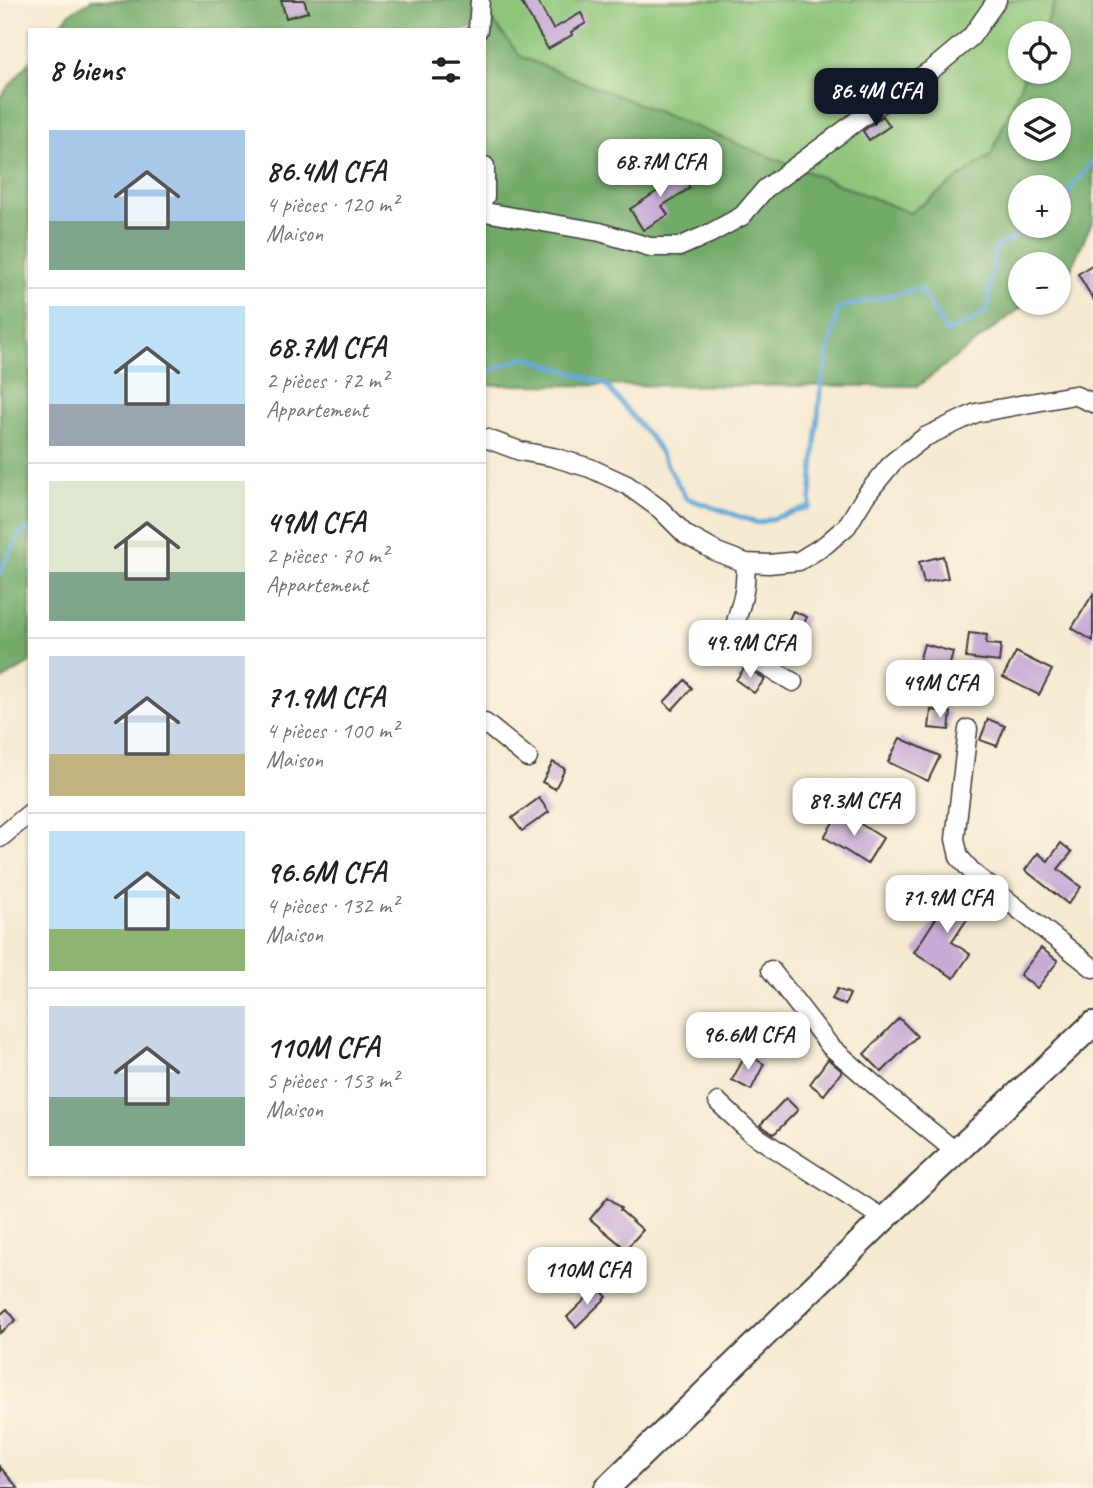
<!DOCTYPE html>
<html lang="fr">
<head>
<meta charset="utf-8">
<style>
	body { margin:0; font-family:Caveat,sans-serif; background:#f6f6f6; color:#202124; height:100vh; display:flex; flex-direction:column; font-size:26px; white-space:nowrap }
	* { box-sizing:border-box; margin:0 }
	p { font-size:23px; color:#757577 }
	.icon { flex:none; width:38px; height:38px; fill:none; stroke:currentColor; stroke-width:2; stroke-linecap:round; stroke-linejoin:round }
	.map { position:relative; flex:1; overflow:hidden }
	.sheet { position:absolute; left:28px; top:28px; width:458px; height:1148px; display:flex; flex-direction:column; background:#fff; border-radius:0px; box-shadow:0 2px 5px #0004 }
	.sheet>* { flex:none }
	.buttons { position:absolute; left:1008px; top:21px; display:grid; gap:14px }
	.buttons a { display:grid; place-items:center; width:63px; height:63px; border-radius:50%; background:#fff; box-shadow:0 2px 5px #0004; font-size:35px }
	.price { position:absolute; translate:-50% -60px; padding:0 16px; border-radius:14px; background:#fff; color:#222; font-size:23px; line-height:46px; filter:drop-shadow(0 2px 4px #0008) }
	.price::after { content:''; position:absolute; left:50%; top:42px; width:21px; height:16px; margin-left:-10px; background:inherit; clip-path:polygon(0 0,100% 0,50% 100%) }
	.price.active { background:#111827; color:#fff }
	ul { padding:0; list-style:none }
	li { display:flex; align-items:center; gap:21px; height:175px; padding:0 21px }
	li+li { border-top:2px solid #e0e0e0 }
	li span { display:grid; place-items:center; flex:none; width:196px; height:140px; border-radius:0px; color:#555 }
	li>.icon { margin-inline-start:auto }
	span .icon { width:84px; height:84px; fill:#fffc; stroke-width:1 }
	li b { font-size:30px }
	h2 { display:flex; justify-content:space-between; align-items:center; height:84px; padding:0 21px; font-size:30px }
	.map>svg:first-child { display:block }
	.green { fill:#8dc579; stroke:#54704a; stroke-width:2 }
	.forest { fill:#72aa69; stroke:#476342; stroke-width:2; fill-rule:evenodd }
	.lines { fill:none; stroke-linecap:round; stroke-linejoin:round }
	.stream { stroke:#63a9d9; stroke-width:4.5 }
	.building { fill:#c8acd6 }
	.minor-casing { stroke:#3d3b37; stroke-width:21 }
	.highway-casing { stroke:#3d3b37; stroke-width:28 }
	.minor { stroke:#fff; stroke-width:18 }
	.highway { stroke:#fff; stroke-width:24 }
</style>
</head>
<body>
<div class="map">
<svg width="1093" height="1488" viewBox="0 0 1093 1488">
	<rect width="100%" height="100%" fill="#fcf5e5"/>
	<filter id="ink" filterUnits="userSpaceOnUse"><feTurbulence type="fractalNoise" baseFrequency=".0143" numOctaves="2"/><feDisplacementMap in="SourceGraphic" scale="14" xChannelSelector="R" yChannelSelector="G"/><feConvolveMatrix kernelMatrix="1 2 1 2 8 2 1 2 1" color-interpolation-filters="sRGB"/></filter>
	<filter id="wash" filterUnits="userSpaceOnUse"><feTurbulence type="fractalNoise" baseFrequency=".00686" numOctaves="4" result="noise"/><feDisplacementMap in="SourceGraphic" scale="28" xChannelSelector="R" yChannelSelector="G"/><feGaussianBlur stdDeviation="1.57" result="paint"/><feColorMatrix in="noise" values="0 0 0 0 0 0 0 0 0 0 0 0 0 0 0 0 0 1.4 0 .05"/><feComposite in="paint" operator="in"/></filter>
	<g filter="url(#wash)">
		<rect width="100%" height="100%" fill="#f6e9d1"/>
		<path class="green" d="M 476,0 L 1056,0 L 1042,33 L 1020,33 L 1020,72 L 1026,72 L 991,155 L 910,213 L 520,57 Z"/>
		<g class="forest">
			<path d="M 92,0 L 476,0 L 521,57 L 910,213 L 991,155 L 1026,72 L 1059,72 L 1059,33 L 1042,33 L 1056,0 L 1093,0 L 1093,220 L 1070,270 L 1059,279 L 1059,264 L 1020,264 L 1020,303 L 1027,303 L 918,386 L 485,385 L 485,30 L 56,30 L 70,13 ZM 1020,110 L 1059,110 L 1059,149 L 1020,149 ZM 1020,187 L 1059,187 L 1059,226 L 1020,226 Z"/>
			<path d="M 30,61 L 30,663 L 0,681 L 0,97 Z"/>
		</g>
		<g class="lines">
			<g class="stream">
				<path d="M 1059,203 L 1093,161"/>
				<path d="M 485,372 L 526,357 L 605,384 L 654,442 L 686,498 L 758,523 L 810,507 L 820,394 L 838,308 L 920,288 L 947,333 L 987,312 L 995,248 L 1034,226"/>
				<path d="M 0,573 L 19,534 L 30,528"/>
			</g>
		</g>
		<g id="blocks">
			<g class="building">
				<path d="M 281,0 L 304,0 L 308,12 L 286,18 Z"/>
				<path d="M 520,0 L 537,0 L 553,29 L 581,13 L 586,23 L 571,32 L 572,35 L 548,49 Z"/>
				<path d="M 883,116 L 890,126 L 869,140 L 863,131 Z"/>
				<path d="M 651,148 L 659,159 L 636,176 L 628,164 Z"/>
				<path d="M 674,163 L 690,188 L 662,206 L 668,215 L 643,230 L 630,209 L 670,183 L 662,170 Z"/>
				<path d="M 1093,264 L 1093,299 L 1078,274 Z"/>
				<path d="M 943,556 L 948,578 L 924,583 L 919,562 Z"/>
				<path d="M 1093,594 L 1093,641 L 1072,628 Z"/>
				<path d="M 793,611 L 807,617 L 796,641 L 782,635 Z"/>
				<path d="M 969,633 L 987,635 L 986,644 L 1001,645 L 999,662 L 966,658 Z"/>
				<path d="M 924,644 L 953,652 L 947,676 L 917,668 Z"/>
				<path d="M 1016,652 L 1052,670 L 1039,695 L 1003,677 Z"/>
				<path d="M 745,667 L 765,679 L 754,693 L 736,680 Z"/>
				<path d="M 685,680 L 692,688 L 672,710 L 664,702 Z"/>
				<path d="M 931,710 L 951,712 L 949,730 L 929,728 Z"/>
				<path d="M 988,719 L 1005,726 L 997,746 L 980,740 Z"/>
				<path d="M 900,738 L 940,756 L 928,781 L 888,762 Z"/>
				<path d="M 553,762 L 565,769 L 555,789 L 542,782 Z"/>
				<path d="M 539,798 L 549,812 L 522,831 L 512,818 Z"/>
				<path d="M 840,811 L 883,838 L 867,864 L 824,837 Z"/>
				<path d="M 1061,843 L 1072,852 L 1058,869 L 1081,887 L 1068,904 L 1025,870 L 1038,853 L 1048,861 Z"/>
				<path d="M 955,889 L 977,904 L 952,942 L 970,954 L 954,978 L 914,952 Z"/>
				<path d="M 1041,948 L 1058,961 L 1037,988 L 1020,975 Z"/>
				<path d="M 837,989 L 850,994 L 845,1005 L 832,999 Z"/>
				<path d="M 899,1018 L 917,1036 L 882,1072 L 864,1054 Z"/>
				<path d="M 746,1054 L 764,1064 L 751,1090 L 732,1080 Z"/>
				<path d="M 828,1059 L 842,1071 L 824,1095 L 810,1084 Z"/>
				<path d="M 786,1098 L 798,1110 L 774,1134 L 760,1125 Z"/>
				<path d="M 608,1197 L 621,1208 L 620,1210 L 643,1230 L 626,1249 L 590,1219 Z"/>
				<path d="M 598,1287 L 607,1297 L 576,1327 L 567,1317 Z"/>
				<path d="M 7,1309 L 16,1320 L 0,1333 L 0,1315 Z"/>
				<path d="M 0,1467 L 18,1488 L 0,1488 Z"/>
			</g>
		</g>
	</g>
	<g filter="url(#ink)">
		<use href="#blocks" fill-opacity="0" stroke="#3d3b37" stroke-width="2"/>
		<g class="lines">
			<defs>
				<g id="minor">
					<path d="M 478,30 L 480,0"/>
					<path d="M 485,166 L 485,197"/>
					<path d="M 485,212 L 600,232 L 650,247 L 679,247 L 709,234 L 742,216 L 765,189 L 884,101 L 934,68 L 971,37 L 997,0"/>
					<path d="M 485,438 L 520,451 L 553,457 L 590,468 L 627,485 L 660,509 L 686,535 L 717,552 L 746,563 L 769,564 L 799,561 L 825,545 L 847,526 L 866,495 L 893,462 L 925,437 L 976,413 L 1074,395 L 1093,403"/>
					<path d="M 746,563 C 745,574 746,586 743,596 C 739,615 729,632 738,650 L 793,682"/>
					<path d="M 485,723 L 528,758"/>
					<path d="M 968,729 L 955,839 L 959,857 L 974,874 L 1093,968"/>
					<path d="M 0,838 L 30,813"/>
					<path d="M 771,970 L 830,1046 L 892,1100 L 955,1151"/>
					<path d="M 718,1102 L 751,1133 L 884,1219"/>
				</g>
				<path id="highway" d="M 607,1488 L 884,1219 L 1093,1024"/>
			</defs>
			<use href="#minor" class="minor-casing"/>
			<use href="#highway" class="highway-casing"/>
			<use href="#minor" class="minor"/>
			<use href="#highway" class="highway"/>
		</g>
	</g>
</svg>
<div class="buttons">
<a><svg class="icon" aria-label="locate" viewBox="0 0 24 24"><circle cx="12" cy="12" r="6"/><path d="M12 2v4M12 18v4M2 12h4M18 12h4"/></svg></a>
<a><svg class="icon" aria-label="layers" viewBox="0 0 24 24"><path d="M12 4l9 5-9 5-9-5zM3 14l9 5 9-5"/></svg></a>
<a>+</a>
<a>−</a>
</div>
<b class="price active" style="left:876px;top:128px">86.4M CFA</b>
<b class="price" style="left:660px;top:199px">68.7M CFA</b>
<b class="price" style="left:750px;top:680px">49.9M CFA</b>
<b class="price" style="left:940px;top:720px">49M CFA</b>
<b class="price" style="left:854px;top:838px">89.3M CFA</b>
<b class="price" style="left:947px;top:935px">71.9M CFA</b>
<b class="price" style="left:748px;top:1072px">96.6M CFA</b>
<b class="price" style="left:587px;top:1307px">110M CFA</b>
<section class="sheet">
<h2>8 biens<svg class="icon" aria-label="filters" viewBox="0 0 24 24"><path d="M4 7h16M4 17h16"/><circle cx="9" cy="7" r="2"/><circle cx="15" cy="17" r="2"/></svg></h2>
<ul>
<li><span style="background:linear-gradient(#a9c7e8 65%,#7fa58c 0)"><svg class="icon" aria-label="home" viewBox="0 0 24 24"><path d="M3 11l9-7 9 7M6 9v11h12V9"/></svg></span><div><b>86.4M CFA</b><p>4 pièces · 120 m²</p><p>Maison</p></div></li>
<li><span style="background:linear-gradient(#bfe0f5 70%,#9aa5b1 0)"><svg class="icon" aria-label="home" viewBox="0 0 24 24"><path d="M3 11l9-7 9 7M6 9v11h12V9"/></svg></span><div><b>68.7M CFA</b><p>2 pièces · 72 m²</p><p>Appartement</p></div></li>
<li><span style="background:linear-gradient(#dfe7d0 65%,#7fa58c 0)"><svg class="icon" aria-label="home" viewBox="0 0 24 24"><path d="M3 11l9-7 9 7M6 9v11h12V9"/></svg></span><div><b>49M CFA</b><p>2 pièces · 70 m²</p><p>Appartement</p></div></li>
<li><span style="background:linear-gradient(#c9d6e8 70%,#c2b280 0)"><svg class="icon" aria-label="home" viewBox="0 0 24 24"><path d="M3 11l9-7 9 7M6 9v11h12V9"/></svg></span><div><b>71.9M CFA</b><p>4 pièces · 100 m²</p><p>Maison</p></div></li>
<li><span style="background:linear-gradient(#bfe0f5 70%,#8fb573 0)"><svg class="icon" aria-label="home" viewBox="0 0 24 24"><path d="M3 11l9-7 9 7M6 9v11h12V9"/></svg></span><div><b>96.6M CFA</b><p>4 pièces · 132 m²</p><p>Maison</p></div></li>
<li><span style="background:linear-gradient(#c9d6e8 65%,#7fa58c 0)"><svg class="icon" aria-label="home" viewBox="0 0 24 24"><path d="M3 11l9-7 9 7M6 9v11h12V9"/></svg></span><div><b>110M CFA</b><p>5 pièces · 153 m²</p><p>Maison</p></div></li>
</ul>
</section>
</div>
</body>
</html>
